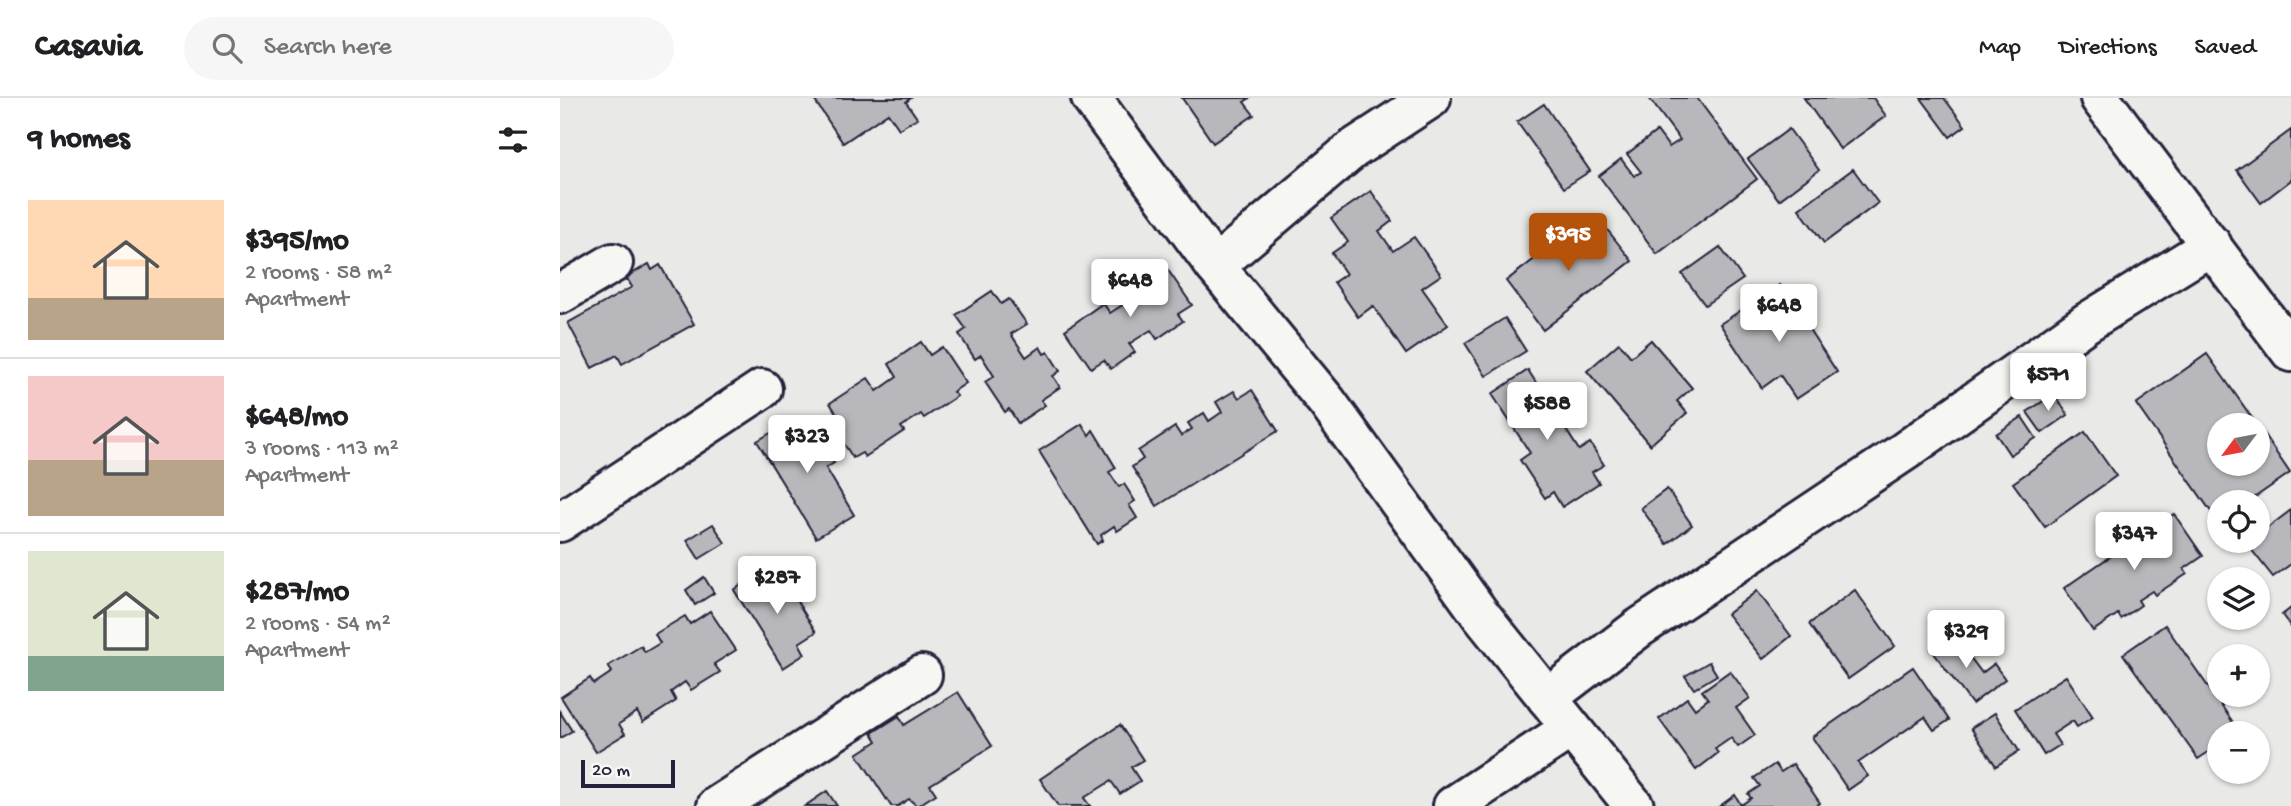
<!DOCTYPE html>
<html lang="en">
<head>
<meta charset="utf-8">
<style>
	body { margin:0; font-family:"Gochi Hand",sans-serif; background:#f6f6f6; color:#202124; height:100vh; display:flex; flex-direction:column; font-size:26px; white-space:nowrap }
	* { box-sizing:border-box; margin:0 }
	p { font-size:23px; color:#757577 }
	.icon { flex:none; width:38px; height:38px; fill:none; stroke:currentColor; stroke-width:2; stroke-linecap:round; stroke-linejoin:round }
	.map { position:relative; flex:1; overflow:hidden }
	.details { display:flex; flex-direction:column; background:#fff; width:560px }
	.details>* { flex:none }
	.needle { width:46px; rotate:238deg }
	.buttons { position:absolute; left:1647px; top:315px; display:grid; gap:14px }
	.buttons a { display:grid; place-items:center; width:63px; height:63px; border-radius:50%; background:#fff; box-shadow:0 2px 5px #0004; font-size:35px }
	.scale { position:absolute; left:21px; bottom:18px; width:94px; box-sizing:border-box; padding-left:7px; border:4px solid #22223b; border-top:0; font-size:19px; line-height:24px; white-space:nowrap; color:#22223b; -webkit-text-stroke:5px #f6f6f2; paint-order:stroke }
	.price { position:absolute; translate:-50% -60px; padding:0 16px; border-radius:7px; background:#fff; color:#222; font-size:23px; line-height:46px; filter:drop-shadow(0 2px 4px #0008) }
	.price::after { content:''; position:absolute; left:50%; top:42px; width:21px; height:16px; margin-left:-10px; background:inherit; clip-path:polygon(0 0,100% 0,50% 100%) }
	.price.current { background:#b45309; color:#fff }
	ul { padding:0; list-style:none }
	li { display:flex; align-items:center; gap:21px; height:175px; padding:0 28px }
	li+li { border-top:2px solid #e0e0e0 }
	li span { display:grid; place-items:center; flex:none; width:196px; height:140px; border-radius:0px; color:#555 }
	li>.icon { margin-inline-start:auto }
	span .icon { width:84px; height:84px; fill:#fffc; stroke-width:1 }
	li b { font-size:30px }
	h2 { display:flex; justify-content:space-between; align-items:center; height:84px; padding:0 28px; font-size:30px }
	header { display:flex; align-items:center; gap:42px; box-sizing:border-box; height:98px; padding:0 35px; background:#fff; border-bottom:2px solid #e0e0e0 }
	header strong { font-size:33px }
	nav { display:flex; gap:38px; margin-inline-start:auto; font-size:24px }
	.search { width:490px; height:63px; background:#f6f6f6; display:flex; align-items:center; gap:18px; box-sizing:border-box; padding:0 24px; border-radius:38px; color:#757577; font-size:26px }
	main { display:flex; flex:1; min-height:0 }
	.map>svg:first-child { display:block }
	.building { fill:#b8b8bc; stroke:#22223b; stroke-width:2 }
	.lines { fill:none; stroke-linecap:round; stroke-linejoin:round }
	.minor-casing { stroke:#22223b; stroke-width:44 }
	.minor { stroke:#f6f6f2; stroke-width:38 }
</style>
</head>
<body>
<header>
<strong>Casavia</strong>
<div class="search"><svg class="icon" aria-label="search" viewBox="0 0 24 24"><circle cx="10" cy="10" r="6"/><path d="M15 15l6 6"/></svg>Search here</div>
<nav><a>Map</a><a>Directions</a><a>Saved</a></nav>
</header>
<main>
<section class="details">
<h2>9 homes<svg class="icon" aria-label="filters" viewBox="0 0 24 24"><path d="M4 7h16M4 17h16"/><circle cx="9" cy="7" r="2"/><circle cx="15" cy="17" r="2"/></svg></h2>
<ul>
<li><span style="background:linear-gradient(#ffd9b3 70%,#b9a48a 0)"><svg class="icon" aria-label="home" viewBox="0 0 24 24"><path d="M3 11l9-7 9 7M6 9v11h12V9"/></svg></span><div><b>$395/mo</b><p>2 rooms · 58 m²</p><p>Apartment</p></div></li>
<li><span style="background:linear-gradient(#f6c9c9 60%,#b9a48a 0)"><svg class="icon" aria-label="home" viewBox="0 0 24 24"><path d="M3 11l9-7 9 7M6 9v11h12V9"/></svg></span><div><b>$648/mo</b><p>3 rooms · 113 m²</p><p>Apartment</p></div></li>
<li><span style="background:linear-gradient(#dfe7d0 75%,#7fa58c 0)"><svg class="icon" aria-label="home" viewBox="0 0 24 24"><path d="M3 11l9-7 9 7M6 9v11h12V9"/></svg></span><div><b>$287/mo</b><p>2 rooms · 54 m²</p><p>Apartment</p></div></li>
</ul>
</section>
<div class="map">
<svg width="1731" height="708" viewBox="0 0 1731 708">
	<rect width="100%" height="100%" fill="#e9e9e7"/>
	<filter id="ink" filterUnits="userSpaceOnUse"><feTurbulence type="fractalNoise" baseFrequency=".0143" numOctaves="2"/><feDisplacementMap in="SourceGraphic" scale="14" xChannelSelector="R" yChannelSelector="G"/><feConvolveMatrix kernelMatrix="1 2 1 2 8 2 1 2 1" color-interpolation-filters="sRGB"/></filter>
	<g filter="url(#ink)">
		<g class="building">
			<path d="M 253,0 L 351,0 L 346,4 L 357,20 L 339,31 L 328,15 L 283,45 Z"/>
			<path d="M 622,0 L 690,0 L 684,4 L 694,17 L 653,45 Z"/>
			<path d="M 1089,0 L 1137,0 L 1197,81 L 1097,156 L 1039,78 L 1061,61 L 1074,78 L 1081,74 L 1067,56 L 1097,33 L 1109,49 L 1120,42 Z"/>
			<path d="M 1244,0 L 1313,0 L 1326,18 L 1280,51 Z"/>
			<path d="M 1361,0 L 1384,0 L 1405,28 L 1390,39 Z"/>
			<path d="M 984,6 L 1030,73 L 1004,90 L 957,24 Z"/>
			<path d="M 1229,31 L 1259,72 L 1219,102 L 1188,61 Z"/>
			<path d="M 1731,32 L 1731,82 L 1701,105 L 1677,72 Z"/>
			<path d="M 1293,71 L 1318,105 L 1264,145 L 1239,111 Z"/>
			<path d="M 811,93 L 832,123 L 819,133 L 833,153 L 854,139 L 881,177 L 862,190 L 888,227 L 846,256 L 813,208 L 798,219 L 774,184 L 786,176 L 772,155 L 788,144 L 771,120 Z"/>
			<path d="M 1038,120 L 1072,163 L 983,232 L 946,183 L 1003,139 L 1007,144 Z"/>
			<path d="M 1160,149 L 1183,181 L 1145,207 L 1122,176 Z"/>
			<path d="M 603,165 L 632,207 L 618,216 L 623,223 L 597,241 L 591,232 L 569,246 L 575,254 L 551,271 L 544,262 L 531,270 L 505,232 L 543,205 L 550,215 L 570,202 L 566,190 Z"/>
			<path d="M 89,166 L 92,172 L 100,167 L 134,226 L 62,266 L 57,257 L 32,270 L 8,225 L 72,189 L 66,179 Z"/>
			<path d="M 1220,187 L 1277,274 L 1236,301 L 1220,277 L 1202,290 L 1160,226 Z"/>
			<path d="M 432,193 L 441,206 L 449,201 L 467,226 L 451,236 L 466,259 L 480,249 L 484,256 L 488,254 L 500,273 L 493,278 L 500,289 L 481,302 L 485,307 L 458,325 L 449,311 L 445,314 L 425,284 L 434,278 L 421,257 L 415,261 L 399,236 L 406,231 L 396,217 Z"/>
			<path d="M 945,220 L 966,253 L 926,278 L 905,245 Z"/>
			<path d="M 1091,242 L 1132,290 L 1117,303 L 1127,315 L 1090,347 L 1027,273 L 1059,245 L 1071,259 Z"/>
			<path d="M 361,244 L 370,257 L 382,249 L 406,285 L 393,294 L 397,298 L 364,320 L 361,316 L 341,329 L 344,333 L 305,359 L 302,355 L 293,360 L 270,324 L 278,318 L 270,305 L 308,280 L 317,293 L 337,279 L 329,266 Z"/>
			<path d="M 1647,256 L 1697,327 L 1659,327 L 1659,366 L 1698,366 L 1698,328 L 1730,375 L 1688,404 L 1659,404 L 1659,425 L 1576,306 Z"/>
			<path d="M 968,272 L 1019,352 L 1030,345 L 1044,367 L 1032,374 L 1039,385 L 1002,409 L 993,394 L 985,400 L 960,362 L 970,355 L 932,296 Z"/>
			<path d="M 692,292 L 718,333 L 597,408 L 572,369 L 583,361 L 578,353 L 615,329 L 621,338 L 632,331 L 628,325 L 644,315 L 649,323 L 662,314 L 656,304 L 674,293 L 679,300 Z"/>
			<path d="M 1494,296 L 1508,317 L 1482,335 L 1467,314 Z"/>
			<path d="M 1462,319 L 1476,340 L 1450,357 L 1436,336 Z"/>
			<path d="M 236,320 L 239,325 L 247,320 L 274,365 L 266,370 L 294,417 L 256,440 L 197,343 Z"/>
			<path d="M 522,326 L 529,337 L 533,332 L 556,370 L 549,374 L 559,389 L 564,386 L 575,403 L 569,407 L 577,420 L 557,433 L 554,428 L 541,437 L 543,442 L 537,446 L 479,353 Z"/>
			<path d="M 1525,334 L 1556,378 L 1485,429 L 1453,385 Z"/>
			<path d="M 1107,391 L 1132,427 L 1107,446 L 1081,410 Z"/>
			<path d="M 1731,412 L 1731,466 L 1713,479 L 1687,446 L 1698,443 L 1698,437 Z"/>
			<path d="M 1614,416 L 1643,458 L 1624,471 L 1627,476 L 1595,497 L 1592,493 L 1578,502 L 1581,507 L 1561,521 L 1558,516 L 1533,533 L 1504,490 L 1558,453 L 1554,448 L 1580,430 L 1584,436 Z"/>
			<path d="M 153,426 L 165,445 L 139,461 L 127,442 Z"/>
			<path d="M 218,473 L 256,534 L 239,545 L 245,556 L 223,570 L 174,492 L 196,477 L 200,484 Z"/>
			<path d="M 144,479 L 154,495 L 135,507 L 126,492 Z"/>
			<path d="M 1295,492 L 1335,548 L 1288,581 L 1249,526 Z"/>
			<path d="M 1197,493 L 1231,538 L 1203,561 L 1167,516 Z"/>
			<path d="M 1731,510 L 1731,529 L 1722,517 Z"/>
			<path d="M 150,513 L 176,552 L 154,566 L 160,574 L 131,592 L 125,584 L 111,594 L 116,603 L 83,624 L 77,614 L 59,626 L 65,636 L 36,654 L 1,599 L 30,580 L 34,586 L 52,574 L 48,568 L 81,548 L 85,554 L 100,545 L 95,536 L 125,518 L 130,526 Z"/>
			<path d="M 1605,527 L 1679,633 L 1659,635 L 1659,647 L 1638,661 L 1563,556 Z"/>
			<path d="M 1392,535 L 1422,575 L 1434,566 L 1445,581 L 1412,606 L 1371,551 Z"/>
			<path d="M 1149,564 L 1157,577 L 1134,591 L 1125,578 Z"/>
			<path d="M 1353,569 L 1389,622 L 1374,632 L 1365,619 L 1298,665 L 1308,678 L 1288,692 L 1252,639 Z"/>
			<path d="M 1170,573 L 1190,600 L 1176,610 L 1195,637 L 1178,649 L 1171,640 L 1155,651 L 1158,655 L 1136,672 L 1099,621 L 1127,600 L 1135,611 L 1148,601 L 1142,593 Z"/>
			<path d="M 1506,578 L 1533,619 L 1517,629 L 1513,623 L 1493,636 L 1500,647 L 1484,657 L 1455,611 Z"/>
			<path d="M 398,594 L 432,648 L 370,687 L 376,696 L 357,708 L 349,701 L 338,708 L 331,708 L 297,656 L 317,643 L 312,635 L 339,618 L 344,627 Z"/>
			<path d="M 0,614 L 12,633 L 0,640 Z"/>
			<path d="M 1435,615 L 1459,653 L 1436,668 L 1411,630 Z"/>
			<path d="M 560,627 L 583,662 L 571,669 L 580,683 L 560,696 L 551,683 L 524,700 L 530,708 L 498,708 L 480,681 Z"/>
			<path d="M 1215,666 L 1221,674 L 1233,666 L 1260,705 L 1256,708 L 1160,708 L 1175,697 L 1181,707 L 1191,700 L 1188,696 L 1200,688 L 1194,680 Z"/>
			<path d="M 267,693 L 277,708 L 245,708 Z"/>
		</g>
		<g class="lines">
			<defs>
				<g id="minor">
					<path d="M 531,0 L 655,168 L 767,304 L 920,516 L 1074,708"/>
					<path d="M 1540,0 L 1731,254"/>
					<path d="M 655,168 L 793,51 L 871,0"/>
					<path d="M 0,196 L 53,165"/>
					<path d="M 0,424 L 202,291"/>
					<path d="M 987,600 L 1079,530 L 1345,353 L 1526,225 L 1652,147"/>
					<path d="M 157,708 L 362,577"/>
					<path d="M 893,708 L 1010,631"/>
				</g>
			</defs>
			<use href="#minor" class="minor-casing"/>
			<use href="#minor" class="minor"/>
		</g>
	</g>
</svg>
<div class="buttons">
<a><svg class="needle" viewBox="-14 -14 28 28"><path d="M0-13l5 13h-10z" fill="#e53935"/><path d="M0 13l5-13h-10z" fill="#757577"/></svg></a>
<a><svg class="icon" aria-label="locate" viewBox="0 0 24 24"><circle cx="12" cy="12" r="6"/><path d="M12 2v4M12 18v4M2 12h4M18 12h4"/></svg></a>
<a><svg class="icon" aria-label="layers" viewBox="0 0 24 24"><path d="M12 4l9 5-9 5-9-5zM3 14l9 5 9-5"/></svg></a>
<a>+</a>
<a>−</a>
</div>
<div class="scale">20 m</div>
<b class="price current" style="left:1008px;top:175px">$395</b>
<b class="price" style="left:570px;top:221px">$648</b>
<b class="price" style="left:1219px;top:246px">$648</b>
<b class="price" style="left:1488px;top:315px">$571</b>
<b class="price" style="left:987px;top:344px">$588</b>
<b class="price" style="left:247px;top:377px">$323</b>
<b class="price" style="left:1574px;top:474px">$347</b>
<b class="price" style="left:217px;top:518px">$287</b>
<b class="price" style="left:1406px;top:572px">$329</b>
</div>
</main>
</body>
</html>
